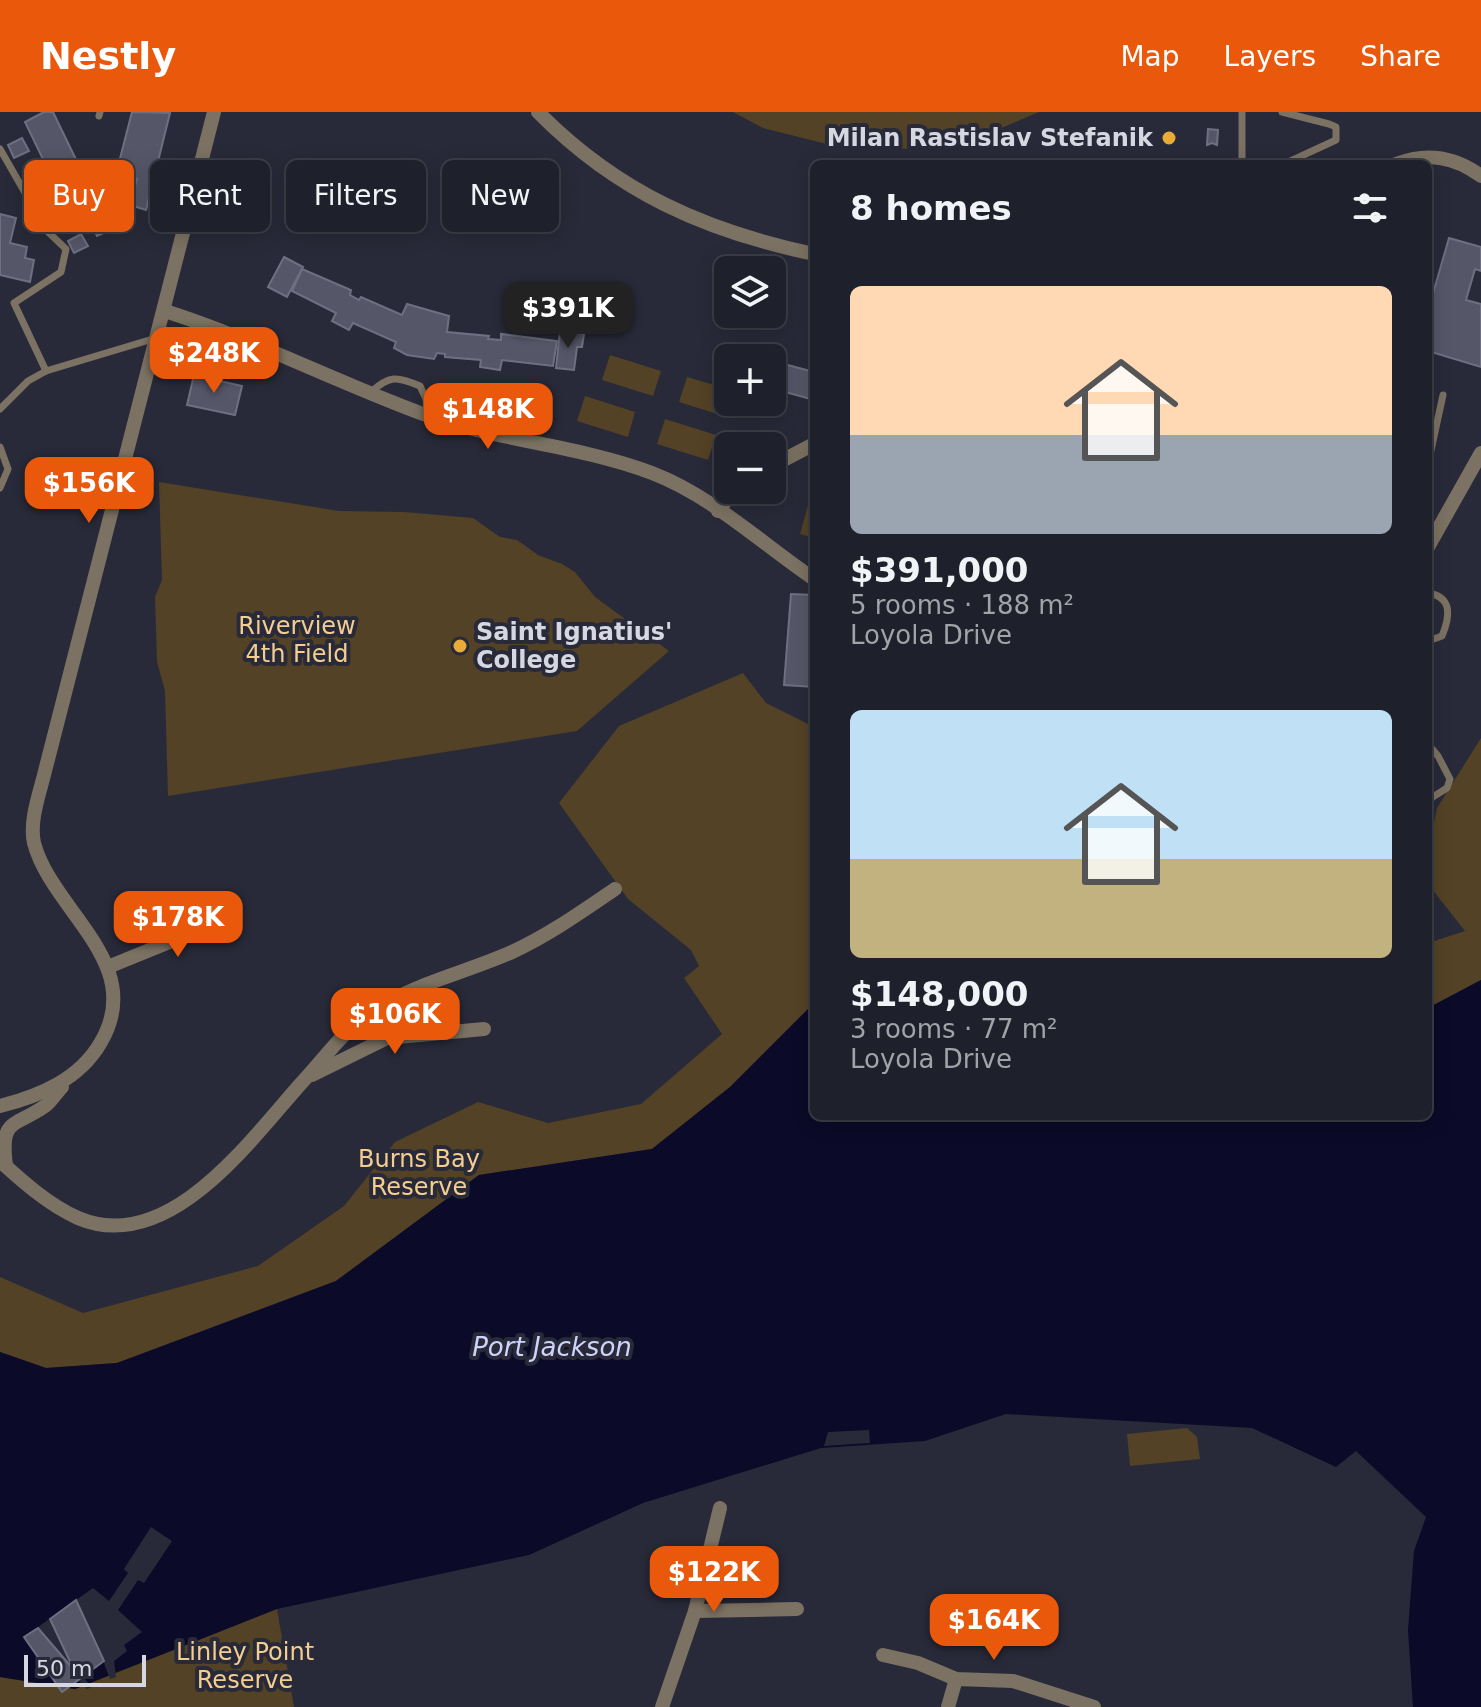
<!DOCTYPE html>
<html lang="en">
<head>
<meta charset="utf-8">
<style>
	body { margin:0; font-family:"DejaVu Sans",sans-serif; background:#2b2d37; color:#f1f3f6; height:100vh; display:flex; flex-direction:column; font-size:30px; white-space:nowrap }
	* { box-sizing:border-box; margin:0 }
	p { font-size:26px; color:#a1a3a9 }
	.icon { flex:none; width:44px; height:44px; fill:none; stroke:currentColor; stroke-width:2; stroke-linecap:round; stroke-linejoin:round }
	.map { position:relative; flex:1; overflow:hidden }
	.sheet { position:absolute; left:810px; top:48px; width:622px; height:960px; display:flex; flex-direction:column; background:#1e202b; border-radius:12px; box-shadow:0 4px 20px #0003,0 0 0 2px #3c3e47 }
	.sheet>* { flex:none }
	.guide { position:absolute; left:24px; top:48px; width:666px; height:72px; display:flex; gap:16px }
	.tools { position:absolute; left:714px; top:144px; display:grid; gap:16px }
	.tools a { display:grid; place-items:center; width:72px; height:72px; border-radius:12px; background:#1e202b; box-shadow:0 4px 20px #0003,0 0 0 2px #3c3e47; font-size:40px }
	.scale { position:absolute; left:24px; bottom:20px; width:122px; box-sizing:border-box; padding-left:8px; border:4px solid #d6d7e1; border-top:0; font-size:22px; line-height:28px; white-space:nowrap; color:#d6d7e1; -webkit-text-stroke:6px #282a39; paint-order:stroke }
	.price { position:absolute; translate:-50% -68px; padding:0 18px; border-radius:16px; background:#ea580c; color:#fff; font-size:26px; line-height:52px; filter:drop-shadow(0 2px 4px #0008) }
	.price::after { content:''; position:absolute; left:50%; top:48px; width:24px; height:18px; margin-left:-12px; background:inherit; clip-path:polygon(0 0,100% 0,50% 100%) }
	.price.current { background:#222; color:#fff }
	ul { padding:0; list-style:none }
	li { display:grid; align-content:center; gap:16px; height:424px; padding:0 40px }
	li span { display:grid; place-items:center; height:248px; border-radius:12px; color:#555 }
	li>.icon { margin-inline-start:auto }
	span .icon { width:144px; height:144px; fill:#fffc; stroke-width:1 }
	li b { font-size:34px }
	h2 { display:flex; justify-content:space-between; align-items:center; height:96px; padding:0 40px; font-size:34px }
	.tag { padding:0 28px; border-radius:12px; background:#1e202b; box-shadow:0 4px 20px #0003,0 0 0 2px #3c3e47; font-size:28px; line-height:72px }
	.tag.current { background:#ea580c; color:#fff }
	header { display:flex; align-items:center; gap:48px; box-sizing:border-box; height:112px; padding:0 40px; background:#ea580c; color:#fff }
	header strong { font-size:38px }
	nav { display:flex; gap:44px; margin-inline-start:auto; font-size:28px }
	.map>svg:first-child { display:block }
	.green { fill:#534225 }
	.water { fill:#0b0a28 }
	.pier { fill:#282a39 }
	.building { fill:#555769; stroke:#6e7082; stroke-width:2 }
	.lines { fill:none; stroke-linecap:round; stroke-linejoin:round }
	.service { stroke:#7c7263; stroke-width:7 }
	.minor { stroke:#7c7263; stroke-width:14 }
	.poi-dot { fill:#e9ab38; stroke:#282a39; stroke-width:3 }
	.labels { text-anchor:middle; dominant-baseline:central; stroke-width:8; stroke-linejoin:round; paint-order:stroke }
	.poi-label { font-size:24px; font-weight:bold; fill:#d6d7e1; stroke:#282a39; text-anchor:end }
	.park-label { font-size:24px; fill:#f4cd90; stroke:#282a39 }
	.water-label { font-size:26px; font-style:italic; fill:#cfd3fa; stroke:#282a39 }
</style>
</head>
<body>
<header>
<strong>Nestly</strong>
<nav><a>Map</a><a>Layers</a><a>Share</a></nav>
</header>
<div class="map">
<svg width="1481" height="1595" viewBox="0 0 1481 1595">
	<rect width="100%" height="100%" fill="#282a39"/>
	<g class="green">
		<path d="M 733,0 L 1039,0 L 999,17 L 912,37 L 831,33 L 763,16 Z"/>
		<path d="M 610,243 L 661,259 L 653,284 L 602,268 Z"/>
		<path d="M 687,265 L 728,277 L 728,290 L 735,290 L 730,306 L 679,290 Z"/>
		<path d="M 585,284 L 635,300 L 628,325 L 577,309 Z"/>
		<path d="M 665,307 L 716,323 L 708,348 L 657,332 Z"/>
		<path d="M 159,370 L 339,399 L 404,400 L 473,406 L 500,425 L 517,428 L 538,443 L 562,452 L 575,460 L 595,485 L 669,539 L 577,619 L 168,684 L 165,579 L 157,550 L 155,485 L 162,468 Z"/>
		<path d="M 814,372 L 814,426 L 800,422 Z"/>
		<path d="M 743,561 L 766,591 L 814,615 L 814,891 L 730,975 L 652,1037 L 479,1063 L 336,1169 L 117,1251 L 46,1256 L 0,1240 L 0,1165 L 83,1201 L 258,1154 L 344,1094 L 395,1030 L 478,990 L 548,1011 L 641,992 L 722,922 L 684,866 L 699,854 L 691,838 L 628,787 L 559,691 L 619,614 Z"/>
		<path d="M 1481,626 L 1481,868 L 1428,896 L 1428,831 L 1465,819 L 1428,772 L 1428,740 L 1437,696 Z"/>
		<path d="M 1187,1316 L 1197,1325 L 1200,1347 L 1130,1354 L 1127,1322 Z"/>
		<path d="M 277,1497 L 294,1595 L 0,1595 L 0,1565 L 75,1577 Z"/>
	</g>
	<path class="water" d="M 1481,868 L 1481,1595 L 1413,1595 L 1408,1518 L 1414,1439 L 1426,1405 L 1356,1339 L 1336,1355 L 1252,1316 L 1006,1302 L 925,1329 L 821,1336 L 643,1391 L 529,1443 L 277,1497 L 75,1577 L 0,1565 L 0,1240 L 46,1256 L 117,1251 L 336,1169 L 479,1063 L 652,1037 L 730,975 L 814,891 L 814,1004 L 1428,1004 L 1428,896 Z"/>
	<g class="pier">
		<path d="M 869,1318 L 870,1331 L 824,1334 L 828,1320 Z"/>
		<path d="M 151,1415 L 172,1429 L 144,1471 L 138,1468 L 118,1498 L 142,1520 L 124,1533 L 127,1539 L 114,1549 L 116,1565 L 110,1567 L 103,1549 L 83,1565 L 92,1575 L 87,1577 L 79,1569 L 62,1579 L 24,1525 L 93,1476 L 109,1489 L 128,1461 L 124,1457 Z"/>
	</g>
	<g class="building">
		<path d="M 44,0 L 53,0 L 84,64 L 93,59 L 119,114 L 97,124 L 67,61 L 53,68 L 25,10 Z"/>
		<path d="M 132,0 L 170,1 L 146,98 L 130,93 L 137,67 L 116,62 Z"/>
		<path d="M 1208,17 L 1218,18 L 1217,33 L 1212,31 L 1207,33 Z"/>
		<path d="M 22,26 L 29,39 L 14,46 L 8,33 Z"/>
		<path d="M 36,54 L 41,65 L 29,71 L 23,60 Z"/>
		<path d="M 56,71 L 61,81 L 47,87 L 42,77 Z"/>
		<path d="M 0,102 L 16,106 L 10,131 L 27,135 L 25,146 L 34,148 L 30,170 L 0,163 Z"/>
		<path d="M 73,102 L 78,113 L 63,120 L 58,109 Z"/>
		<path d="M 81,122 L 88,134 L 74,141 L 68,129 Z"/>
		<path d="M 1449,126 L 1481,135 L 1481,159 L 1475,157 L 1466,188 L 1481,192 L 1481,255 L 1428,239 L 1428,199 Z"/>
		<path d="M 284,145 L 303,155 L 287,185 L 268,175 Z"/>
		<path d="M 302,157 L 351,178 L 350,183 L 359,188 L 361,185 L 402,203 L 407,192 L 449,204 L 447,220 L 489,224 L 488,227 L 501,228 L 501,222 L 557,229 L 553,254 L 502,248 L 500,258 L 480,255 L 481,248 L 445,245 L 445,242 L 437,241 L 434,247 L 407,243 L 394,236 L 396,230 L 353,211 L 349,218 L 332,209 L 336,201 L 292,179 Z"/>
		<path d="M 560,219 L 584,222 L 582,235 L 577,235 L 574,258 L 556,256 Z"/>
		<path d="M 784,252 L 814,260 L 814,288 L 778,278 Z"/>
		<path d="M 194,263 L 242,274 L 235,303 L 187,293 Z"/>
		<path d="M 791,482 L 814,483 L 814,575 L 784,573 Z"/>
		<path d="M 76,1488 L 104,1549 L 62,1580 L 24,1525 L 38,1516 L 74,1558 L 50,1507 Z"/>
	</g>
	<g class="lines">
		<g class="service">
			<path d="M 1282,0 L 1329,12 L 1336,15 L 1336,28 L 1284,52"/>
			<path d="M 99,4 L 100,0"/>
			<path d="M 0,37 L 47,119 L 66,137 L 61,160 L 14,191 L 46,259"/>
			<path d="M 1242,52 L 1242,0"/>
			<path d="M 370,281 C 389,263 397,264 420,274 L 426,287 L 427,303"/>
			<path d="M 0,297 L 28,269 L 46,259 L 156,226"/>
			<path d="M 0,335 L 8,357 L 0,376"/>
			<path d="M 1428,352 L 1443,283"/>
			<path d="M 1428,481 C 1453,485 1450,505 1442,524 L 1428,529"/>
			<path d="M 1428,632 L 1438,644 L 1450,667 L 1447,676 L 1428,688"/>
		</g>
		<g class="minor">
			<path d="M 538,0 C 617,80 705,119 814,142"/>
			<path d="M 1396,52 C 1427,40 1454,44 1481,64"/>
			<path d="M 165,199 C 253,227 336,270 423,302 C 497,329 578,333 652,361 C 712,384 761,431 814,467"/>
			<path d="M 772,354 L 814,332"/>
			<path d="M 718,399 L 734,378"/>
			<path d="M 1428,435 L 1481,341"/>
			<path d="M 108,855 L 233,804"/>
			<path d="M 312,963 L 387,926 L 484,917"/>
			<path d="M 0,994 C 40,984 80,967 101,930 C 147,851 52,799 34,731 C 29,709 40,680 45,659 L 214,0"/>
			<path d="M 0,1049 C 23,1070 49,1093 78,1106 C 170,1145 253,1024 305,967 C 326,944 346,916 373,899 C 418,870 465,861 512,840 C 549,823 581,800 615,777"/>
			<path d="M 6,1054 C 0,1006 13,1016 45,994 C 51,990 56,981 62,975"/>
			<path d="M 695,1499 L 797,1497"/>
			<path d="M 883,1543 L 918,1551 L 956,1567 L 1013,1569 L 1094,1595"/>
			<path d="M 662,1595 L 695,1499 L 720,1396"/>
			<path d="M 948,1595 L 956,1567"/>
		</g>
	</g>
	<g class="poi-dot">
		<circle cx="1169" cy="26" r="8"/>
		<circle cx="460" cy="534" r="8"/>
	</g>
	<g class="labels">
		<g class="poi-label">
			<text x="1153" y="26">Milan Rastislav Stefanik</text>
			<text x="476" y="520" text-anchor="start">Saint Ignatius'<tspan x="476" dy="28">College</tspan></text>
		</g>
		<g class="park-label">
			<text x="297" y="514">Riverview<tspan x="297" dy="28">4th Field</tspan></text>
			<text x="419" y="1047">Burns Bay<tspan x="419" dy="28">Reserve</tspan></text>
			<text x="245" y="1540">Linley Point<tspan x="245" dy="28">Reserve</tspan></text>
		</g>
		<g class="water-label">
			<text x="552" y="1235">Port Jackson</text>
		</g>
	</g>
</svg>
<div class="tools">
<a><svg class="icon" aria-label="layers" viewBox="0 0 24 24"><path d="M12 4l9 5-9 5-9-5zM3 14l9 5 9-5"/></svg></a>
<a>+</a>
<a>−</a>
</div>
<div class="scale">50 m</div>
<b class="price current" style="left:568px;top:238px">$391K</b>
<b class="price" style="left:214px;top:283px">$248K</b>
<b class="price" style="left:488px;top:339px">$148K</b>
<b class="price" style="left:89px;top:413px">$156K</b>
<b class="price" style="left:178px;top:847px">$178K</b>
<b class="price" style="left:395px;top:944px">$106K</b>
<b class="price" style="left:714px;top:1502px">$122K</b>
<b class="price" style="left:994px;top:1550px">$164K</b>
<div class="guide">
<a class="tag current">Buy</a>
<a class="tag">Rent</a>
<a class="tag">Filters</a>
<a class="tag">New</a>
</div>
<section class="sheet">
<h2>8 homes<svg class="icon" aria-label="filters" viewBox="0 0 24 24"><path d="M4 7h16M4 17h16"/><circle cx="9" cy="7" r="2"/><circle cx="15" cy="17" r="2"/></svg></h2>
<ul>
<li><span style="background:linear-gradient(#ffd9b3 60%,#9aa5b1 0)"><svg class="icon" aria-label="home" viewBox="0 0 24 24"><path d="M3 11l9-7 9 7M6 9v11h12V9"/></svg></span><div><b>$391,000</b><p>5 rooms · 188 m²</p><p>Loyola Drive</p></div></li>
<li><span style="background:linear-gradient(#bfe0f5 60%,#c2b280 0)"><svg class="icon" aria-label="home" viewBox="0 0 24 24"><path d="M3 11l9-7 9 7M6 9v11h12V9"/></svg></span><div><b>$148,000</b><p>3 rooms · 77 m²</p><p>Loyola Drive</p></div></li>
</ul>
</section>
</div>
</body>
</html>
